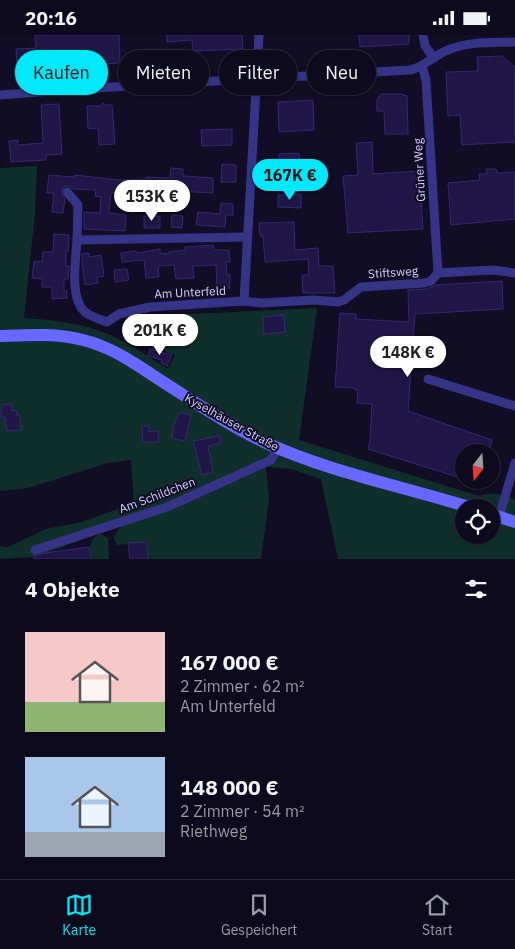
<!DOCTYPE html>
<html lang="de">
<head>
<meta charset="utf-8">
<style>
	body { margin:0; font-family:"IBM Plex Sans",sans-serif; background:#1a1829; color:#f1f3f6; height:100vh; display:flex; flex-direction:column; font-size:19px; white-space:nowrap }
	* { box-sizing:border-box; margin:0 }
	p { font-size:16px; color:#9a9aa3 }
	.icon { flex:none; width:28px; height:28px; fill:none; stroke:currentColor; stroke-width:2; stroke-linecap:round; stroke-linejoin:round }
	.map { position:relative; height:524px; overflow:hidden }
	.side { display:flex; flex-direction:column; background:#0c0a1c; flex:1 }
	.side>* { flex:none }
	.hud { position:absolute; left:15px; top:15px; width:485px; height:45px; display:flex; gap:10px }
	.needle { width:32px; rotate:197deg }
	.fabs { position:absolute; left:455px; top:409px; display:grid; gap:10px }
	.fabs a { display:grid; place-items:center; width:45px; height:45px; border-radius:50%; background:#0c0a1c; box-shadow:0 1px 4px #0004,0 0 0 1px #2c2b3b; font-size:25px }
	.price { position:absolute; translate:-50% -42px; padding:0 11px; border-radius:18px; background:#fff; color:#222; font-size:16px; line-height:32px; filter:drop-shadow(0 1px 2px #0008) }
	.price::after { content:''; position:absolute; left:50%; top:30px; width:15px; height:11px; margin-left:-8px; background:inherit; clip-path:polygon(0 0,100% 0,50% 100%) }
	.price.current { background:#00e9fb; color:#111 }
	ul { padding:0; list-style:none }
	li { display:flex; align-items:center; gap:15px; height:125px; padding:0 25px }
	li span { display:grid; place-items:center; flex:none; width:140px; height:100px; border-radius:0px; color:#555 }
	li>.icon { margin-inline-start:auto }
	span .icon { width:60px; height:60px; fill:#fffc; stroke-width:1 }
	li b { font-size:21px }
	h2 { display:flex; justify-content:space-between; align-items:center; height:60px; padding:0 25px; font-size:21px }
	.chip { padding:0 18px; border-radius:22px; background:#0c0a1c; box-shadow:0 1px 4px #0004,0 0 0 1px #2c2b3b; font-size:18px; line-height:45px }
	.chip.current { background:#00e9fb; color:#111 }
	.status { display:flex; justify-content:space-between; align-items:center; height:35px; padding:0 25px; background:#0c0a1c; direction:ltr }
	.status svg { height:14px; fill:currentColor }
	.tab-bar { display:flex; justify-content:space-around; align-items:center; height:70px; border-top:1px solid #2c2b3b; background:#0c0a1c; font-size:14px; color:#9a9aa3 }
	.tab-bar a { display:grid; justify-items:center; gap:2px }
	.tab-bar .current { color:#00e9fb }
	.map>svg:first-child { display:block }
	.green { fill:#0f2f2d; fill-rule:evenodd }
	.building { fill:#201747; stroke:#352875 }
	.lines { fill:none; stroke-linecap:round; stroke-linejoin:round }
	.street { stroke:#353487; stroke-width:9 }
	.secondary { stroke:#6768ff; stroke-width:12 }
	.labels { text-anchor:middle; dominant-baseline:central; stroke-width:4; stroke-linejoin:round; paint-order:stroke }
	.street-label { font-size:12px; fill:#d5d0ff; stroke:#100d25 }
</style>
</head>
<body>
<div class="status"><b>20:16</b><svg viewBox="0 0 49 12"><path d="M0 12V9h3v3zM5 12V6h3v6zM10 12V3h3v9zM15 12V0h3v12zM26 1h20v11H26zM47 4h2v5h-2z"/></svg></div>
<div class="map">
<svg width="515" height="524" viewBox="0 0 515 524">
	<rect width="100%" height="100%" fill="#100d25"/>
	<g class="green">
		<path d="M 37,131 L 35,178 L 24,283 C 48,285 74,287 97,295 C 123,303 145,320 168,334 L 175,320 L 163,316 L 170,280 L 317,273 L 299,405 L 479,461 C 491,458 504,457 515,465 L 515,524 L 338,524 L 321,444 L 291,434 L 266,432 L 269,464 L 261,524 L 148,524 L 146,507 L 118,510 L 115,506 L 114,501 L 122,490 L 35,522 L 0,524 L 0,511 L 8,512 L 46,494 L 82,487 L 134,468 L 131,425 L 108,428 L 28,453 L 0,456 L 0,133 ZM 464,472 L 491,472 L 491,500 L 464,500 Z"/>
		<path d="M 100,499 L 108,503 L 109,524 L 91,524 C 90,513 88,504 100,499 Z"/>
	</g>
	<g class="building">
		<path d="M 35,0 L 119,0 L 120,28 L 45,32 L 45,29 L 17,31 L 16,14 L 36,13 Z"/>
		<path d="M 167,0 L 242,0 L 243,14 L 193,16 L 192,5 L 167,7 Z"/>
		<path d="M 359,0 L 409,0 L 409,9 L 360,12 Z"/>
		<path d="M 502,21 L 515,32 L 515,107 L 462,110 L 460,80 L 448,81 L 446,37 L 478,36 L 477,22 Z"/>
		<path d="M 381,59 L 401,59 L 407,61 L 408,99 L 385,99 L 384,76 L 377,76 L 377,65 Z"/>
		<path d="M 313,65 L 314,95 L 279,97 L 278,67 Z"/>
		<path d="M 103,68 L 106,70 L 112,70 L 115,109 L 99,110 L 98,93 L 88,94 L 87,71 L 101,71 Z"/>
		<path d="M 59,69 L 62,119 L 46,120 L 46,125 L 11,127 L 9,106 L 18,105 L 18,110 L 43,108 L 41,70 Z"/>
		<path d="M 232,94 L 232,110 L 202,111 L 201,95 Z"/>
		<path d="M 372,107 L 373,139 L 419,136 L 423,194 L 348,198 L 343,141 L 358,140 L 356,108 Z"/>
		<path d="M 299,118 L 302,146 L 281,148 L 279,119 Z"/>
		<path d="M 222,129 L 236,130 L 236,147 L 221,147 Z"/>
		<path d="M 171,133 L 183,134 L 183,141 L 213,143 L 213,158 L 135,154 L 135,158 L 111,158 L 109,178 L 126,180 L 125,196 L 84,194 L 84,177 L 100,178 L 101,162 L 95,161 L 96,155 L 72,154 L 69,151 L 63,152 L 61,158 L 65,164 L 63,178 L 52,177 L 54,158 L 47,158 L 49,140 L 74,142 L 74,140 L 120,145 L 146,144 L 146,142 L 170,143 Z"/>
		<path d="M 486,134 L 496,134 L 497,138 L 515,137 L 515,184 L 451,190 L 448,148 L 480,145 L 479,139 L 487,139 Z"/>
		<path d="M 301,159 L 301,173 L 278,172 L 278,160 Z"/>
		<path d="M 221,168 L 233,169 L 233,180 L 226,180 L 225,192 L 196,190 L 198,177 L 220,179 Z"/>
		<path d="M 172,180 L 183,181 L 182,193 L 171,192 Z"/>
		<rect x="144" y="181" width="16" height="12"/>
		<path d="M 294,187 L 295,215 L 318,213 L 319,231 L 333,231 L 335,258 L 303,258 L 302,240 L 309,240 L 308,224 L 265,227 L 263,201 L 260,201 L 259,188 Z"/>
		<path d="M 54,199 L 69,200 L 68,216 L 66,216 L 66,231 L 69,231 L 68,244 L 64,244 L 64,256 L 67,256 L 67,263 L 52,264 L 52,252 L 42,252 L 42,244 L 32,243 L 34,226 L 42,227 L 43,217 L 53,217 Z"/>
		<path d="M 213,210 L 214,215 L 229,215 L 230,227 L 226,227 L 227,240 L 230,240 L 230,253 L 217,253 L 216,230 L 193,231 L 194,243 L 176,244 L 174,230 L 158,231 L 159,242 L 146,243 L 144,225 L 122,227 L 121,218 L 136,216 L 137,218 L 160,214 L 160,218 L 169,219 L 169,217 L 185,215 L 185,212 Z"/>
		<path d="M 89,218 L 89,222 L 101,220 L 104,241 L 97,242 L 98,248 L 85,250 L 82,228 L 82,219 Z"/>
		<path d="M 127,234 L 129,245 L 115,247 L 114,235 Z"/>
		<path d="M 502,246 L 503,274 L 415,279 L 408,376 L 492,405 L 489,418 L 464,418 L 464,444 L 368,414 L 370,406 L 372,369 L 357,368 L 358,355 L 355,355 L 355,353 L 335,352 L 340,278 L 356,279 L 356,284 L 409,287 L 408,255 L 426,254 L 436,250 Z"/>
		<path d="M 284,280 L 285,297 L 264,299 L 263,282 Z"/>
		<path d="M 161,288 L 163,303 L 137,305 L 136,290 Z"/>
		<path d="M 150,314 L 172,320 L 167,331 L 161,328 L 162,325 L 148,321 Z"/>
		<path d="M 11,369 L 12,376 L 16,375 L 17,381 L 20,380 L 21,395 L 7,396 L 5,382 L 1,382 L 2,370 Z"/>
		<path d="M 180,377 L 191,380 L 185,406 L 172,403 L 174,390 Z"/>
		<path d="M 142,391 L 149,391 L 149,397 L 158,396 L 159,407 L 143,407 Z"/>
		<path d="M 219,401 L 221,408 L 208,411 L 213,437 L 202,440 L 193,406 Z"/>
		<path d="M 146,507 L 148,524 L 130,524 L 128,508 Z"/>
		<path d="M 89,512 L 91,524 L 34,524 L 34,521 L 45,518 Z"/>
	</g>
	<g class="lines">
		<g class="street">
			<path d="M 423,0 L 425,11 L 434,23"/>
			<path d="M 422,31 L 426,45 L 438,238"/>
			<path d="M 0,60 L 78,54 L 410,35 C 425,32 434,20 448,15 C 469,6 493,8 515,7"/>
			<path d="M 67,157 L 78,170 L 77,205 L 247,202"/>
			<path d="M 77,205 C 76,224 69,263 85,277 C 91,282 100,284 107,287 L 119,279 L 150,272 L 244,266 L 261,268 L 314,265 L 338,267 L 344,265 L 361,252 L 424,248 L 431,246 L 438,238 L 493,235 L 515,238"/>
			<path d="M 244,266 L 259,0"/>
			<path d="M 428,344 L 515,371"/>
			<path d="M 499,482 L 515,428"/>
			<path d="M 35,515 L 167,472 L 271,425 L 278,413"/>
		</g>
		<g class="secondary">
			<path d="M 0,301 C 28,300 56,298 83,305 C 112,312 136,329 160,345 C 193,366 228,390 264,407 C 329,437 401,451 469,472"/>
			<path d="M 491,479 L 515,487"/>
		</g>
	</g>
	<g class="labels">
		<g class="street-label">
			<text transform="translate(419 135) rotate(-93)">Grüner Weg</text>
			<text transform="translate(393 237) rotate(-4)">Stiftsweg</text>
			<text transform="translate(190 257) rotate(-3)">Am Unterfeld</text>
			<text transform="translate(232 387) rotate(29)">Kyselhäuser Straße</text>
			<text transform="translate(157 460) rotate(-21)">Am Schildchen</text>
		</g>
	</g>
</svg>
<div class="fabs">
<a><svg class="needle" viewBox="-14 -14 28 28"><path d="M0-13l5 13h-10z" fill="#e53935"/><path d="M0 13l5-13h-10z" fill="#9a9aa3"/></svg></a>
<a><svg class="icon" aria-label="locate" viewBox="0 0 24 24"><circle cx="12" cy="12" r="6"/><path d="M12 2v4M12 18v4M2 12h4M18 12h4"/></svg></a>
</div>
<b class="price current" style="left:290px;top:166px">167K €</b>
<b class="price" style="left:152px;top:187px">153K €</b>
<b class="price" style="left:160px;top:321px">201K €</b>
<b class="price" style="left:408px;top:343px">148K €</b>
<div class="hud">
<a class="chip current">Kaufen</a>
<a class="chip">Mieten</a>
<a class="chip">Filter</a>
<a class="chip">Neu</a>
</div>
</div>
<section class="side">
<h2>4 Objekte<svg class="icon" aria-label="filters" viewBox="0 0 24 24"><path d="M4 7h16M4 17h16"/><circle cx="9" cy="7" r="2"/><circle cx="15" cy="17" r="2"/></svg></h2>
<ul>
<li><span style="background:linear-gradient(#f6c9c9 70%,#8fb573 0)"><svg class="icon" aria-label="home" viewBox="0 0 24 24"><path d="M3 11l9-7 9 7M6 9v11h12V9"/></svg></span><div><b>167 000 €</b><p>2 Zimmer · 62 m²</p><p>Am Unterfeld</p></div></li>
<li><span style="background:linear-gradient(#a9c7e8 75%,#9aa5b1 0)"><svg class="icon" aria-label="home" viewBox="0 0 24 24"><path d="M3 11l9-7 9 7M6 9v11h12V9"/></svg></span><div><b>148 000 €</b><p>2 Zimmer · 54 m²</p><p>Riethweg</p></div></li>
</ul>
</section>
<nav class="tab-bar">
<a class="current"><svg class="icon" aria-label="map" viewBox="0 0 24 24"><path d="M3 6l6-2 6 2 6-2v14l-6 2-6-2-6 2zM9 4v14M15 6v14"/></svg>Karte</a>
<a><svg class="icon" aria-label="saved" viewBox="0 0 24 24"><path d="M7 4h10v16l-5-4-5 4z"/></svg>Gespeichert</a>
<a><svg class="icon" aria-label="home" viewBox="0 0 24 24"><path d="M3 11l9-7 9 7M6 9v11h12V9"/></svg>Start</a>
</nav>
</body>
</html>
